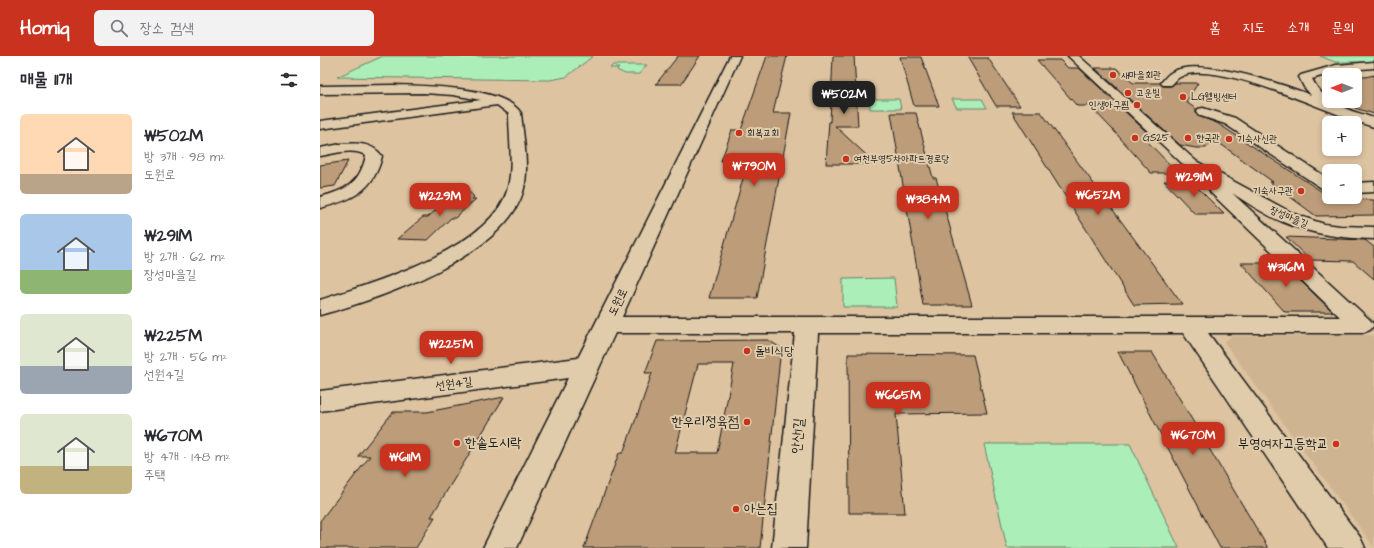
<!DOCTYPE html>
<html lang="ko">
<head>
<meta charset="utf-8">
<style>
	body { margin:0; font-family:"Architects Daughter","Poor Story",sans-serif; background:#f2f2f3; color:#2b2b33; height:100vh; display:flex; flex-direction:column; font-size:15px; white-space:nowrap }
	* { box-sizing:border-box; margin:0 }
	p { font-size:13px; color:#7c7c81 }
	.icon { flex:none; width:22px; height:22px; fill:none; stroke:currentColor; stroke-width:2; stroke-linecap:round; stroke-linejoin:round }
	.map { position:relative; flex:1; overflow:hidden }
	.details { display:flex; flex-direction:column; background:#fff; width:320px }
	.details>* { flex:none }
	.needle { width:26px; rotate:270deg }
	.tools { position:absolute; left:1002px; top:12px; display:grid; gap:8px }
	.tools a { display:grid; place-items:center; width:40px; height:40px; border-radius:6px; background:#fff; box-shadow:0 2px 6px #0003; font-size:20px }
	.price { position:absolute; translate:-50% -34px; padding:0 9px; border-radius:8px; background:#c8321e; color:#fff; font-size:13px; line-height:26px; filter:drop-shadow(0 1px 2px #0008) }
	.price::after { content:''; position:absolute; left:50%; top:24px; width:12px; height:9px; margin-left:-6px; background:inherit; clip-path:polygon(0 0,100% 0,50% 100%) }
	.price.on { background:#222; color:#fff }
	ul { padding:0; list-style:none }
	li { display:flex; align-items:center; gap:12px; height:100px; padding:0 20px }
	li span { display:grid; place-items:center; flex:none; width:112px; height:80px; border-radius:6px; color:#555 }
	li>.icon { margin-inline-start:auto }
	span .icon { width:48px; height:48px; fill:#fffc; stroke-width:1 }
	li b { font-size:17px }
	h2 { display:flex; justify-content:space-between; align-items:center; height:48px; padding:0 20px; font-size:17px }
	header { display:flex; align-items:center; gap:24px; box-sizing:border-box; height:56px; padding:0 20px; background:#c8321e; color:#fff }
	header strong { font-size:19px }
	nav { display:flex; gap:22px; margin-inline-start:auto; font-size:14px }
	.search { width:280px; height:36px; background:#f2f2f3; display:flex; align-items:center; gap:10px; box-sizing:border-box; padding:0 14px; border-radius:6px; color:#7c7c81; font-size:15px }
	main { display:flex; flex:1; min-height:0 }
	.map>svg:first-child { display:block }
	.built { fill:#cfb492 }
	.green { fill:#abeeb8; stroke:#64856a }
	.building { fill:#bc9c79; stroke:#1c1c1c; fill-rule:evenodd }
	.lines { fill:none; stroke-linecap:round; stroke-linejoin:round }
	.minor-casing { stroke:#1c1c1c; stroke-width:3 }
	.minor { fill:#e0cbaa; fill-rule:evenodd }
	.poi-dot { fill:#c8321e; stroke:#e0cbaa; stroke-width:1.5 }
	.labels { text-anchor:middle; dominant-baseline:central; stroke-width:4; stroke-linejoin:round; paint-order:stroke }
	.far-poi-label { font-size:10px; fill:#1c1c1c; stroke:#e0cbaa; text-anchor:start }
	.far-street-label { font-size:10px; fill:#1c1c1c; stroke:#e0cbaa }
	.street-label { font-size:12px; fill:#1c1c1c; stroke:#e0cbaa }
	.poi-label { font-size:12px; fill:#1c1c1c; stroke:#e0cbaa; text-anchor:start }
	.near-poi-label { font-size:14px; fill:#1c1c1c; stroke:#e0cbaa; text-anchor:end }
	.near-street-label { font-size:14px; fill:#1c1c1c; stroke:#e0cbaa }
</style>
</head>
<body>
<header>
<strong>Homiq</strong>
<div class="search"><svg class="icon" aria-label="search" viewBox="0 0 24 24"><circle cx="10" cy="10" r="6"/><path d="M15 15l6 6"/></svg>장소 검색</div>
<nav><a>홈</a><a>지도</a><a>소개</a><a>문의</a></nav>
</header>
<main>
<section class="details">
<h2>매물 11개<svg class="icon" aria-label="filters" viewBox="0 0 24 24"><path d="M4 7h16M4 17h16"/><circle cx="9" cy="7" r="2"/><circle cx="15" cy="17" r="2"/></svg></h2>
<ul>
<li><span style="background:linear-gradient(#ffd9b3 75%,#b9a48a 0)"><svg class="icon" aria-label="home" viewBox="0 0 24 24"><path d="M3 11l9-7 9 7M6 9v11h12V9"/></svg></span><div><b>₩502M</b><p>방 3개 · 98 m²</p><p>도원로</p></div></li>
<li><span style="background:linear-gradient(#a9c7e8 70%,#8fb573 0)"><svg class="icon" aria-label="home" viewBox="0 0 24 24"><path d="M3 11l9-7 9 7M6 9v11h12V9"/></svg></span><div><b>₩291M</b><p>방 2개 · 62 m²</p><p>장성마을길</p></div></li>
<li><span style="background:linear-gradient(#dfe7d0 65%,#9aa5b1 0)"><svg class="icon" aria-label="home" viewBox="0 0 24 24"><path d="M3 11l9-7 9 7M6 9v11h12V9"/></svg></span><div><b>₩225M</b><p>방 2개 · 56 m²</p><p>선원4길</p></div></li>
<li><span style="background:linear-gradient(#dfe7d0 65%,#c2b280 0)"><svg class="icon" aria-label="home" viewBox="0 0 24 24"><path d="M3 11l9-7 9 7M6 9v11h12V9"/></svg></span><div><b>₩670M</b><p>방 4개 · 148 m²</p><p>주택</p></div></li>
</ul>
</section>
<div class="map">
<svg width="1054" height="492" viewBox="0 0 1054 492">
	<rect width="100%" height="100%" fill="#ddc3a0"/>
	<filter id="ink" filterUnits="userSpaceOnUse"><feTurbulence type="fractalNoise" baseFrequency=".025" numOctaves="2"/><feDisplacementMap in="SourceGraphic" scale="8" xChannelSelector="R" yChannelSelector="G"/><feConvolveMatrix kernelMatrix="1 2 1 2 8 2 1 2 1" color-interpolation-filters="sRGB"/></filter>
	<g filter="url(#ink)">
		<path class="built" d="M 1054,279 L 1054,491 L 904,286 L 911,280 Z"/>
		<g class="green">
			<path d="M 63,0 L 273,0 L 246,21 L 230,24 L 17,21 Z"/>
			<path d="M 1000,0 L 1054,0 L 1054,6 L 1015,6 Z"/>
			<path d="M 293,9 L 327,9 L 319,18 L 305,18 L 297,14 L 299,12 L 290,12 Z"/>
			<path d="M 549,43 L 579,43 L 581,53 L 550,53 Z"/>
			<path d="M 632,43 L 662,43 L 667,52 L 637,52 Z"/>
			<path d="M 574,222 L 577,251 L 523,251 L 523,223 Z"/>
			<path d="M 664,388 L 810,388 L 859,492 L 687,492 Z"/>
		</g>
		<g class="building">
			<path d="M 358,0 L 380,0 L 361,28 L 336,28 Z"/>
			<path d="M 447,0 L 467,0 L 453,57 L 471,57 L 437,242 L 389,242 L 428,105 L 401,105 L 412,74 L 421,74 Z"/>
			<path d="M 513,0 L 534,0 L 538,70 L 515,70 L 556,108 L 506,108 L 509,65 L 510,66 Z"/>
			<path d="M 580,1 L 601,1 L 619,50 L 594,50 Z"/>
			<path d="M 648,2 L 668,2 L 700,50 L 676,50 Z"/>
			<path d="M 717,4 L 740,4 L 748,12 L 759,12 L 834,83 L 823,81 L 858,117 L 831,117 L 793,74 L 770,50 L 757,50 Z"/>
			<path d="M 775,12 L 796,12 L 813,27 L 840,27 L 843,30 L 851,30 L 855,27 L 878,27 L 866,46 L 876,53 L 876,56 L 878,60 L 897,67 L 1013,143 L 1054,144 L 1054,159 L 996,160 L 950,126 L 953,126 L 895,84 L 886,92 L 876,92 L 860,89 Z"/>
			<path d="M 1035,18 L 1045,21 L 1054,19 L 1054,58 L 1035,52 Z"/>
			<path d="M 692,56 L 721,56 L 862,248 L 814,249 Z"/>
			<path d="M 571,57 L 596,57 L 613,122 L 616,122 L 652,249 L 603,249 Z"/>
			<path d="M 28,105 L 15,130 L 0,132 L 0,109 Z"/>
			<path d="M 844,125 L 871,125 L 904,158 L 875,158 Z"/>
			<path d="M 144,130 L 154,141 L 152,143 L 156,143 L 135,162 L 131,162 L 108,184 L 77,183 L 103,161 L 108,161 Z"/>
			<path d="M 966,181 L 1045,184 L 1054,191 L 1054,223 L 1033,205 L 990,204 Z"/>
			<path d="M 921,207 L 962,207 L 1013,256 L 965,256 Z"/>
			<path d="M 448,284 L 461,292 L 440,492 L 264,492 L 299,397 L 303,397 L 320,352 L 332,317 L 325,317 L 337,285 ZM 378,308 L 414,308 L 397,397 L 355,397 Z"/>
			<path d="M 798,296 L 832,296 L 948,492 L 900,492 Z"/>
			<path d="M 528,298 L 653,299 L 667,357 L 576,358 L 585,457 L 529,457 Z"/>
			<path d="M 184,341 L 111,461 L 115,461 L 96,492 L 0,492 L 0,465 L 50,400 L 38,400 L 73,356 L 107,356 Z"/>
		</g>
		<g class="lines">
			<defs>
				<g id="minor">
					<path d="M 410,0 L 420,0 L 302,261 L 1020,261 L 891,137 L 889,133 L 891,129 L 896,128 L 866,111 L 748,0 L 759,0 L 876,105 L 974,158 L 1004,168 L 1020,170 L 1054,171 L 1054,183 C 1021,182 994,179 963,166 C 945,159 928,147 912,137 L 1050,264 L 1054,269 L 1050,274 L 1042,277 L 888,277 L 1040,481 L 1045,492 L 1008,492 L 863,277 L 498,277 L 486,492 L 452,492 L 475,277 L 295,277 L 197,492 L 163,492 L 248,322 L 0,355 L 0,335 L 258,302 Z"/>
					<path d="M 1054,6 L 1054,12 L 1017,15 L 992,23 C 1006,50 1027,53 1054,62 L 1054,71 C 1015,61 893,0 860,21 C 856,23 854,27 851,29 L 843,29 L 841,27 C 844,23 848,18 852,16 C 879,0 962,28 991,39 L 984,31 L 979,21 L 981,19 L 1016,9 Z"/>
					<path d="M 73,29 C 104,30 183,30 201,57 C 203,80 210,113 203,136 C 184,200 60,243 0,259 L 0,244 C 53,227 169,193 187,135 C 194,111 189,83 189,58 L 177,49 L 0,73 L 0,65 L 161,44 L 133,39 L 104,37 L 0,38 L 0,30 Z"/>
					<path d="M 883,52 L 915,62 L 1009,123 L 1009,135 L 1003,133 L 905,68 L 878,59 L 877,56 L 878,53 Z"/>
					<path d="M 21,88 C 36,87 52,86 62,100 C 54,135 32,144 0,152 L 0,141 C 26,134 39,128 46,100 C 35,91 13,98 0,100 L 0,92 Z"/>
					<path d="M 1054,126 L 1054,136 L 1035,137 L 1035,127 Z"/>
				</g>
			</defs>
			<use href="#minor" class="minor-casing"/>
			<use href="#minor" class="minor"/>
		</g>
	</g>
	<g class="poi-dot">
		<circle cx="793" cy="19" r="4"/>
		<circle cx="808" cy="37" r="4"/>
		<circle cx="863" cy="41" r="4"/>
		<circle cx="817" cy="49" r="4"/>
		<circle cx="419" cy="77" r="4"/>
		<circle cx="815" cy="82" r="4"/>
		<circle cx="868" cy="82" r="4"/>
		<circle cx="909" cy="83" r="4"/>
		<circle cx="526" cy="103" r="4"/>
		<circle cx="981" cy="135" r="4"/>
		<circle cx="427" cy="295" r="4"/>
		<circle cx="427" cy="366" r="4"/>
		<circle cx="137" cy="387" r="4"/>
		<circle cx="1016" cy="388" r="4"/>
		<circle cx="416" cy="453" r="4"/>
	</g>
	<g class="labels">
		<g class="far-poi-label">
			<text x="801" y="19">새마을회관</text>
			<text x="816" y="37">고운빌</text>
			<text x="871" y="41">LG웰빙센터</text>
			<text x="809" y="49" text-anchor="end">인생아구찜</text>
			<text x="427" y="77">회복교회</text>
			<text x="823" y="82">GS25</text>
			<text x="876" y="82">한국관</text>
			<text x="917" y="83">기숙사신관</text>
			<text x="534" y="103">여천부영5차아파트경로당</text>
			<text x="973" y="135" text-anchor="end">기숙사구관</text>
		</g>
		<g class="far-street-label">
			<text transform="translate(969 161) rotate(23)">장성마을길</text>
		</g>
		<g class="street-label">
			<text transform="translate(298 246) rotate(-64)">도원로</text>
			<text transform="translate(134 328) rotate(-8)">선원4길</text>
		</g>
		<g class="poi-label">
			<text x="435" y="295">돌비식당</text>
		</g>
		<g class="near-poi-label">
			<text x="419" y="366">한우리정육점</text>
			<text x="145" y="387" text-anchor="start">한솥도시락</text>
			<text x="1008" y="388">부영여자고등학교</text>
			<text x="424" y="453" text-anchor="start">아는집</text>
		</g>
		<g class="near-street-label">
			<text transform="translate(478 380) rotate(-85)">안산1길</text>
		</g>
	</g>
</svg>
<div class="tools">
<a><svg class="needle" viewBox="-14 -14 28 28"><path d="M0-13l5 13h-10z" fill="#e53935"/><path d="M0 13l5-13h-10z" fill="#7c7c81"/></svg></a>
<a>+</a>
<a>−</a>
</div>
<b class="price on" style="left:524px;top:59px">₩502M</b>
<b class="price" style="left:434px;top:131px">₩790M</b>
<b class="price" style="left:874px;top:142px">₩291M</b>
<b class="price" style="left:778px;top:160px">₩652M</b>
<b class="price" style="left:120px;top:161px">₩229M</b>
<b class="price" style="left:608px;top:164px">₩384M</b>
<b class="price" style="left:966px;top:232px">₩316M</b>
<b class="price" style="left:131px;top:309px">₩225M</b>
<b class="price" style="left:578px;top:360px">₩665M</b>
<b class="price" style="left:873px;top:400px">₩670M</b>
<b class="price" style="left:85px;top:422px">₩611M</b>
</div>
</main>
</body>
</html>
